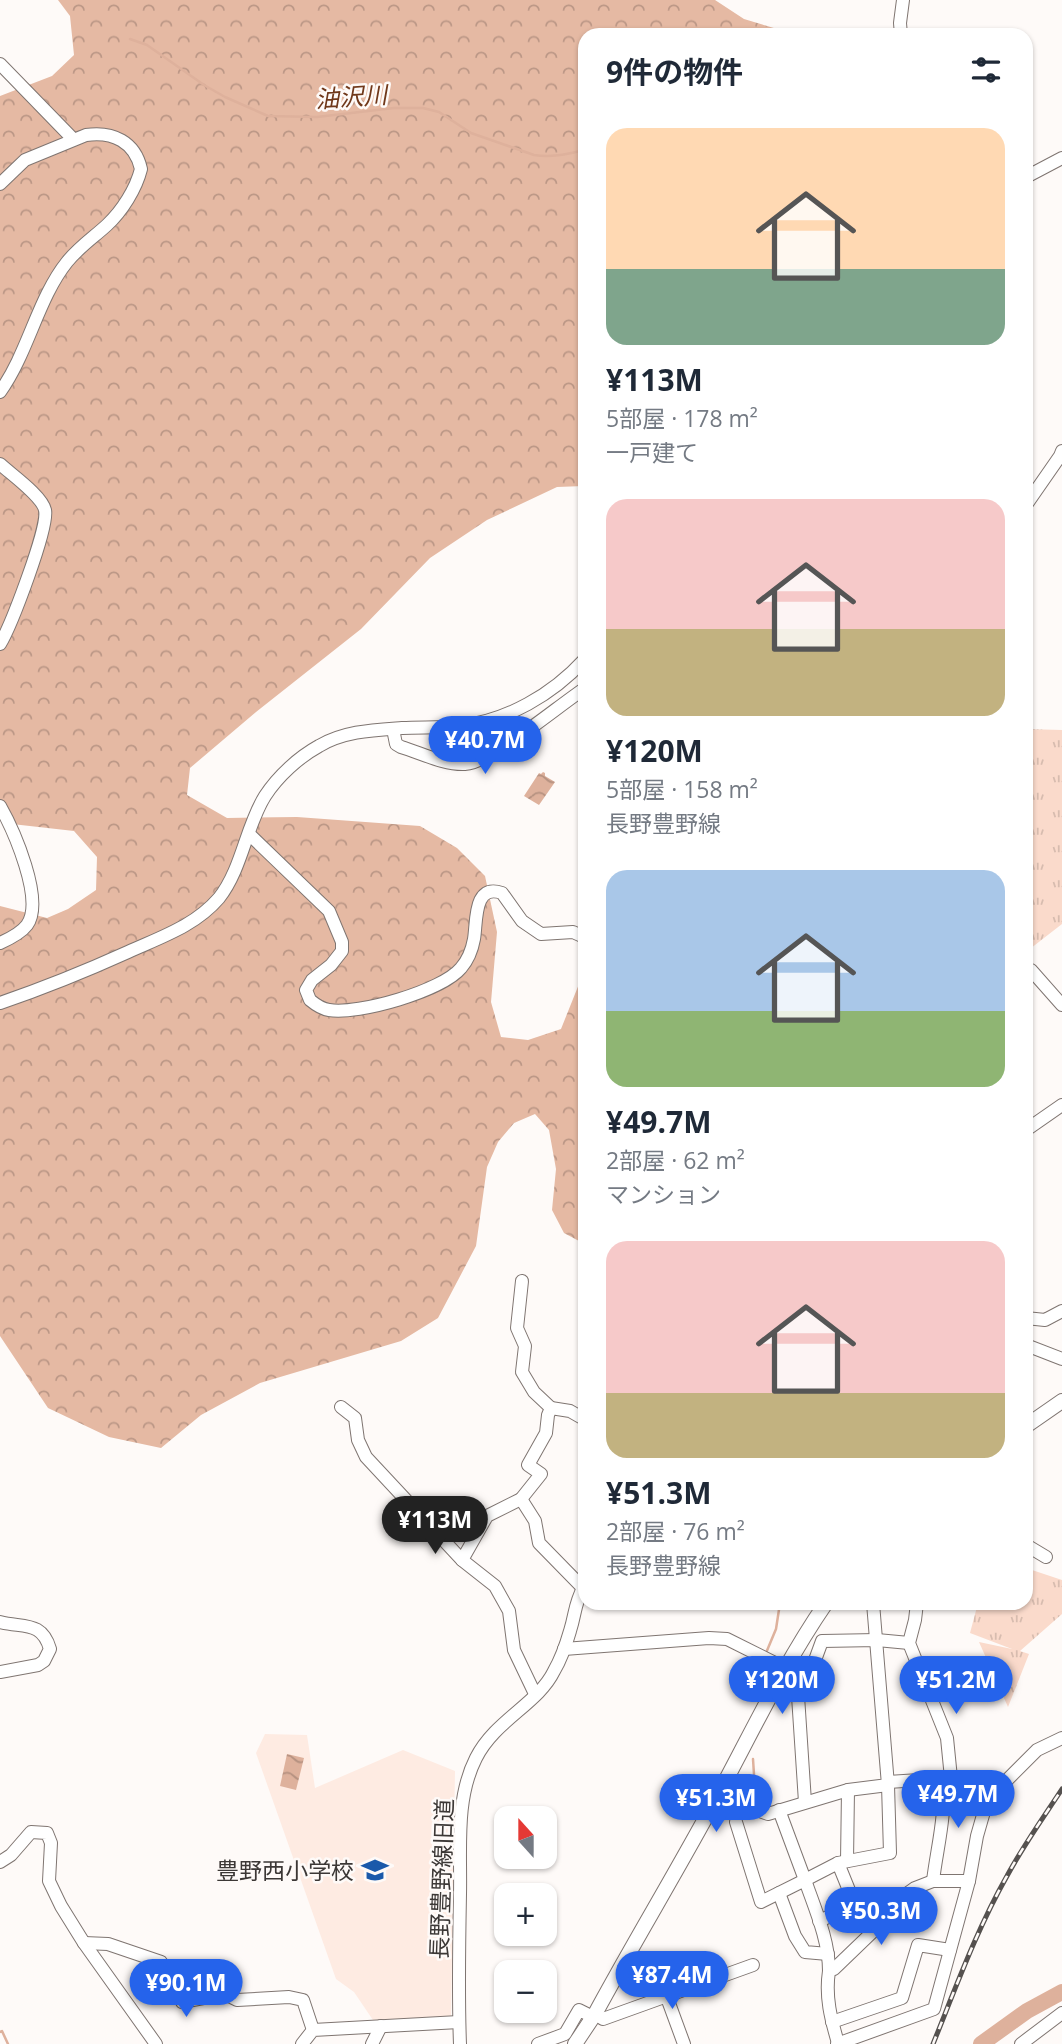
<!DOCTYPE html>
<html lang="ja">
<head>
<meta charset="utf-8">
<style>
	body { margin:0; font-family:"Open Sans","Noto Sans JP",sans-serif; background:#f6f6f7; color:#1f2937; height:100vh; display:flex; flex-direction:column; font-size:26px; white-space:nowrap }
	* { box-sizing:border-box; margin:0 }
	p { font-size:23px; color:#747a83 }
	.icon { flex:none; width:38px; height:38px; fill:none; stroke:currentColor; stroke-width:2; stroke-linecap:round; stroke-linejoin:round }
	.map { position:relative; flex:1; overflow:hidden }
	.sheet { position:absolute; left:578px; top:28px; width:455px; height:1582px; display:flex; flex-direction:column; background:#fff; border-radius:21px; box-shadow:0 2px 5px #0004 }
	.sheet>* { flex:none }
	.needle { width:46px; rotate:339deg }
	.tools { position:absolute; left:494px; top:1806px; display:grid; gap:14px }
	.tools a { display:grid; place-items:center; width:63px; height:63px; border-radius:14px; background:#fff; box-shadow:0 2px 5px #0004; font-size:35px }
	.price { position:absolute; translate:-50% -60px; padding:0 16px; border-radius:24px; background:#2563eb; color:#fff; font-size:23px; line-height:46px; filter:drop-shadow(0 2px 4px #0008) }
	.price::after { content:''; position:absolute; left:50%; top:42px; width:21px; height:16px; margin-left:-10px; background:inherit; clip-path:polygon(0 0,100% 0,50% 100%) }
	.price.active { background:#222; color:#fff }
	ul { padding:0; list-style:none }
	li { display:grid; align-content:center; gap:14px; height:371px; padding:0 28px }
	li span { display:grid; place-items:center; height:217px; border-radius:21px; color:#555 }
	li>.icon { margin-inline-start:auto }
	span .icon { width:126px; height:126px; fill:#fffc; stroke-width:1 }
	li b { font-size:30px }
	h2 { display:flex; justify-content:space-between; align-items:center; height:84px; padding:0 28px; font-size:30px }
	.map>svg:first-child { display:block }
	.built { fill:#feebe2 }
	.forest { fill:url(#forest-crowns) }
	.park { fill:url(#park-tufts) }
	.water { fill:url(#water-waves) }
	.lines { fill:none; stroke-linecap:round; stroke-linejoin:round }
	.stream { stroke:#deb19c; stroke-width:2.5 }
	.river { stroke:#deb19c; stroke-width:16 }
	.minor-casing { stroke:#7f7571; stroke-width:14 }
	.major-casing { stroke:#7f7571; stroke-width:16 }
	.minor { stroke:#fff; stroke-width:12 }
	.major { stroke:#fff; stroke-width:14 }
	.rail-casing { stroke:#55514f; stroke-width:5 }
	.rail { stroke:#fefaf8; stroke-width:2.5; stroke-dasharray:8; stroke-linecap:butt }
	.labels { text-anchor:middle; dominant-baseline:central; stroke-width:5; stroke-linejoin:round; paint-order:stroke }
	.poi-label { font-size:23px; fill:#3c3836; stroke:#fefaf8; text-anchor:end }
	.street-label { font-size:23px; fill:#3c3836; stroke:#fefaf8 }
	.water-label { font-size:24px; font-style:italic; fill:#70381a; stroke:#fefaf8 }
</style>
</head>
<body>
<div class="map">
<svg width="1062" height="2044" viewBox="0 0 1062 2044">
	<defs>
		<pattern id="forest-crowns" width="20" height="18" patternUnits="userSpaceOnUse" patternTransform="scale(1.75)"><rect width="20" height="18" fill="#e5b9a3"/><path d="M2 6a3 3 0 1 1 6 0M12 15a3 3 0 1 1 6 0" fill="none" stroke="#bb9786"/></pattern>
		<pattern id="park-tufts" width="24" height="20" patternUnits="userSpaceOnUse" patternTransform="scale(1.75)"><rect width="24" height="20" fill="#fadacb"/><path d="M3 7l-1-3M5 7V3M7 7l1-3M15 17l-1-3M17 17v-4M19 17l1-3" fill="none" stroke="#d7bcaf"/></pattern>
		<pattern id="water-waves" width="16" height="10" patternUnits="userSpaceOnUse" patternTransform="scale(1.75)"><rect width="16" height="10" fill="#deb19c"/><path d="M0 5q4-4 8 0t8 0" fill="none" stroke="#b59180"/></pattern>
	</defs>
	<rect width="100%" height="100%" fill="#fefaf8"/>
	<path class="built" d="M 265,1734 L 307,1735 L 315,1788 L 403,1750 L 455,1771 L 451,2018 L 375,2023 L 354,1992 L 336,1979 L 256,1753 Z"/>
	<path class="forest" d="M 58,0 L 715,0 L 744,19 L 784,31 L 789,35 L 584,35 L 584,486 L 557,487 L 487,520 L 430,558 L 361,629 L 256,712 L 190,768 L 187,795 L 227,818 L 297,817 L 420,826 L 457,848 L 485,876 L 497,932 L 491,1002 L 501,1037 L 528,1040 L 561,1029 L 579,984 L 584,882 L 584,1239 L 579,1241 L 564,1233 L 552,1210 L 556,1169 L 549,1130 L 535,1114 L 514,1123 L 498,1142 L 487,1167 L 476,1246 L 438,1318 L 401,1341 L 260,1383 L 201,1415 L 161,1448 L 109,1437 L 48,1408 L 0,1336 L 0,906 L 47,918 L 68,909 L 96,890 L 97,857 L 74,831 L 12,824 L 0,818 L 0,96 L 52,76 L 74,55 L 70,16 Z"/>
	<g class="park">
		<path d="M 1026,729 L 1062,730 L 1062,924 L 1026,952 Z"/>
		<path d="M 1026,1568 L 1062,1580 L 1062,1614 L 1020,1651 L 1029,1654 L 1008,1707 L 979,1642 L 1012,1649 L 970,1633 L 978,1603 L 1026,1603 Z"/>
	</g>
	<g class="water">
		<path d="M 543,772 L 545,773 L 545,776 L 555,782 L 539,805 L 524,796 L 539,773 L 541,774 Z"/>
		<path d="M 287,1754 L 304,1758 L 296,1790 L 280,1786 Z"/>
	</g>
	<g class="lines">
		<g class="stream">
			<path d="M 130,39 L 147,45 L 204,85 L 225,97 L 268,116 L 317,117 L 394,108 L 423,108 L 439,112 L 471,133 L 534,155 C 552,158 567,154 584,150"/>
			<path d="M 766,1653 L 776,1629 L 780,1603"/>
			<path d="M 754,1693 L 755,1680 L 762,1663"/>
			<path d="M 753,1759 L 755,1790 L 761,1801"/>
			<path d="M 0,2032 L 2,2031 L 8,2044"/>
		</g>
		<path class="river" d="M 981,2044 L 1027,2011 L 1062,1992"/>
		<defs>
			<g id="minor">
				<path d="M 901,35 L 900,23 L 903,0"/>
				<path d="M 0,64 L 73,139"/>
				<path d="M 1026,177 L 1062,158"/>
				<path d="M 0,184 L 25,160 L 86,135 C 113,131 135,142 141,169 C 136,189 122,211 107,225 C 94,237 79,247 67,262 C 38,298 28,353 0,392"/>
				<path d="M 0,464 C 12,475 42,496 45,510 C 49,527 11,626 0,644"/>
				<path d="M 1026,505 L 1060,456 L 1062,451"/>
				<path d="M 393,729 L 396,744 L 401,747 C 421,753 444,765 465,764 C 491,763 558,706 584,689"/>
				<path d="M 0,806 C 13,829 45,900 27,925 C 21,933 9,939 0,943"/>
				<path d="M 249,834 L 329,911 L 342,942 L 342,951 L 331,965 L 312,980 L 306,990 L 310,1000 C 316,1005 322,1009 329,1010 C 358,1015 442,991 461,968 C 468,960 472,950 474,939 C 477,922 473,883 502,893 L 522,921 L 541,934 L 573,932 L 584,937"/>
				<path d="M 1026,969 L 1031,970 L 1062,1005"/>
				<path d="M 0,1003 C 44,988 86,971 128,952 C 161,937 195,926 219,898 C 242,869 246,826 265,796 C 278,776 299,757 319,746 C 344,731 374,730 402,728 C 421,727 441,728 460,726 C 507,721 553,694 584,660"/>
				<path d="M 1026,1130 L 1062,1105"/>
				<path d="M 522,1281 L 517,1328 L 525,1346 L 522,1372 L 534,1392 L 551,1408"/>
				<path d="M 1026,1318 L 1045,1320 L 1062,1311"/>
				<path d="M 1026,1345 L 1062,1359"/>
				<path d="M 341,1407 L 355,1418 L 358,1440 L 366,1457 L 462,1560 L 495,1586 L 509,1611 L 514,1650 L 535,1694"/>
				<path d="M 521,1499 L 535,1521 L 539,1543 L 583,1588"/>
				<path d="M 1026,1545 L 1046,1557"/>
				<path d="M 462,1560 L 487,1516 L 521,1499 L 541,1474 L 528,1465 L 546,1433 L 548,1415 L 551,1408 L 570,1411 L 584,1419"/>
				<path d="M 917,1603 L 915,1620 L 909,1643 L 947,1738 L 951,1778 L 996,1788"/>
				<path d="M 0,1622 C 24,1628 42,1621 50,1649 L 44,1661 L 38,1665 L 0,1672"/>
				<path d="M 564,1649 L 709,1638 L 727,1639 L 785,1668"/>
				<path d="M 888,1782 L 951,1778"/>
				<path d="M 718,1796 L 768,1814 L 848,1790 L 888,1785 L 873,1603"/>
				<path d="M 805,1802 L 798,1696 L 807,1682 L 822,1641 L 877,1640 L 909,1643"/>
				<path d="M 779,1810 L 805,1880 L 838,1863 L 855,1905 L 872,1932"/>
				<path d="M 736,1822 L 761,1902 L 805,1880 C 815,1909 829,1940 829,1971"/>
				<path d="M 847,1861 L 848,1790"/>
				<path d="M 0,1862 L 11,1855 L 31,1832 L 47,1833 L 51,1843 L 49,1881 L 61,1906 L 84,1943 L 156,2044"/>
				<path d="M 838,1863 L 890,1853 L 888,1785"/>
				<path d="M 933,1881 C 937,1847 947,1813 942,1779"/>
				<path d="M 779,1893 L 795,1936 L 805,1952 L 828,1954"/>
				<path d="M 819,1921 L 855,1905"/>
				<path d="M 84,1943 L 108,1944 L 161,1962 L 182,2002 L 225,1994 L 237,2000 L 289,1997 L 303,2000 L 313,2030"/>
				<path d="M 666,1995 L 684,2044"/>
				<path d="M 595,2014 L 603,2019 L 753,1965"/>
				<path d="M 832,2022 L 902,1998 L 918,1945 L 950,1950"/>
				<path d="M 838,2043 C 831,2019 825,1997 829,1971 L 834,1969 L 888,1917 L 901,1898 L 915,1888 L 933,1881 L 969,1881"/>
				<path d="M 302,2044 L 313,2030 L 459,2022"/>
				<path d="M 372,2044 L 381,2026"/>
				<path d="M 460,2044 C 458,1994 459,1944 460,1894 C 461,1849 455,1799 476,1758 C 495,1720 538,1704 554,1671 C 561,1659 566,1645 570,1631 C 576,1612 574,1605 584,1586"/>
				<path d="M 538,2044 L 565,2034 L 579,2010 L 593,2017"/>
				<path d="M 837,2044 L 934,2009 L 969,1881 L 977,1836 L 987,1801 L 996,1788 L 1007,1780 L 1037,1750 L 1062,1738"/>
				<path d="M 1021,2044 L 1062,2013"/>
			</g>
			<g id="major">
				<path d="M 1026,1426 L 1062,1401"/>
				<path d="M 575,2044 L 595,2014 C 635,1940 679,1868 718,1795 C 753,1730 784,1664 826,1603"/>
			</g>
		</defs>
		<use href="#minor" class="minor-casing"/>
		<use href="#major" class="major-casing"/>
		<use href="#minor" class="minor"/>
		<use href="#major" class="major"/>
		<defs>
			<path id="rail" d="M 933,2044 C 956,1987 977,1929 1007,1876 C 1023,1846 1043,1818 1062,1789"/>
		</defs>
		<use href="#rail" class="rail-casing"/>
		<use href="#rail" class="rail"/>
	</g>
	<defs>
		<symbol id="school-bare" viewBox="-9 -9 18 18"><path d="M0-5L7-2L0 1L-7-2ZM-4 1L0 2.5L4 1V4Q0 6-4 4Z" fill="#1a59aa" stroke="#fefaf8" stroke-width="2.5" paint-order="stroke"/></symbol>
	</defs>
	<g fill-rule="evenodd">
		<use href="#school-bare" x="356" y="1851" width="38" height="38"/>
	</g>
	<g class="labels">
		<g class="poi-label">
			<text x="354" y="1870">豊野西小学校</text>
		</g>
		<g class="street-label">
			<text transform="translate(441 1879) rotate(-88)">長野豊野線旧道</text>
		</g>
		<g class="water-label">
			<text transform="translate(351 96) rotate(-4)">油沢川</text>
		</g>
	</g>
</svg>
<div class="tools">
<a><svg class="needle" viewBox="-14 -14 28 28"><path d="M0-13l5 13h-10z" fill="#e53935"/><path d="M0 13l5-13h-10z" fill="#747a83"/></svg></a>
<a>+</a>
<a>−</a>
</div>
<b class="price" style="left:485px;top:776px">¥40.7M</b>
<b class="price active" style="left:435px;top:1556px">¥113M</b>
<b class="price" style="left:782px;top:1716px">¥120M</b>
<b class="price" style="left:956px;top:1716px">¥51.2M</b>
<b class="price" style="left:958px;top:1830px">¥49.7M</b>
<b class="price" style="left:716px;top:1834px">¥51.3M</b>
<b class="price" style="left:881px;top:1947px">¥50.3M</b>
<b class="price" style="left:672px;top:2011px">¥87.4M</b>
<b class="price" style="left:186px;top:2019px">¥90.1M</b>
<section class="sheet">
<h2>9件の物件<svg class="icon" aria-label="filters" viewBox="0 0 24 24"><path d="M4 7h16M4 17h16"/><circle cx="9" cy="7" r="2"/><circle cx="15" cy="17" r="2"/></svg></h2>
<ul>
<li><span style="background:linear-gradient(#ffd9b3 65%,#7fa58c 0)"><svg class="icon" aria-label="home" viewBox="0 0 24 24"><path d="M3 11l9-7 9 7M6 9v11h12V9"/></svg></span><div><b>¥113M</b><p>5部屋 · 178 m²</p><p>一戸建て</p></div></li>
<li><span style="background:linear-gradient(#f6c9c9 60%,#c2b280 0)"><svg class="icon" aria-label="home" viewBox="0 0 24 24"><path d="M3 11l9-7 9 7M6 9v11h12V9"/></svg></span><div><b>¥120M</b><p>5部屋 · 158 m²</p><p>長野豊野線</p></div></li>
<li><span style="background:linear-gradient(#a9c7e8 65%,#8fb573 0)"><svg class="icon" aria-label="home" viewBox="0 0 24 24"><path d="M3 11l9-7 9 7M6 9v11h12V9"/></svg></span><div><b>¥49.7M</b><p>2部屋 · 62 m²</p><p>マンション</p></div></li>
<li><span style="background:linear-gradient(#f6c9c9 70%,#c2b280 0)"><svg class="icon" aria-label="home" viewBox="0 0 24 24"><path d="M3 11l9-7 9 7M6 9v11h12V9"/></svg></span><div><b>¥51.3M</b><p>2部屋 · 76 m²</p><p>長野豊野線</p></div></li>
</ul>
</section>
</div>
</body>
</html>
